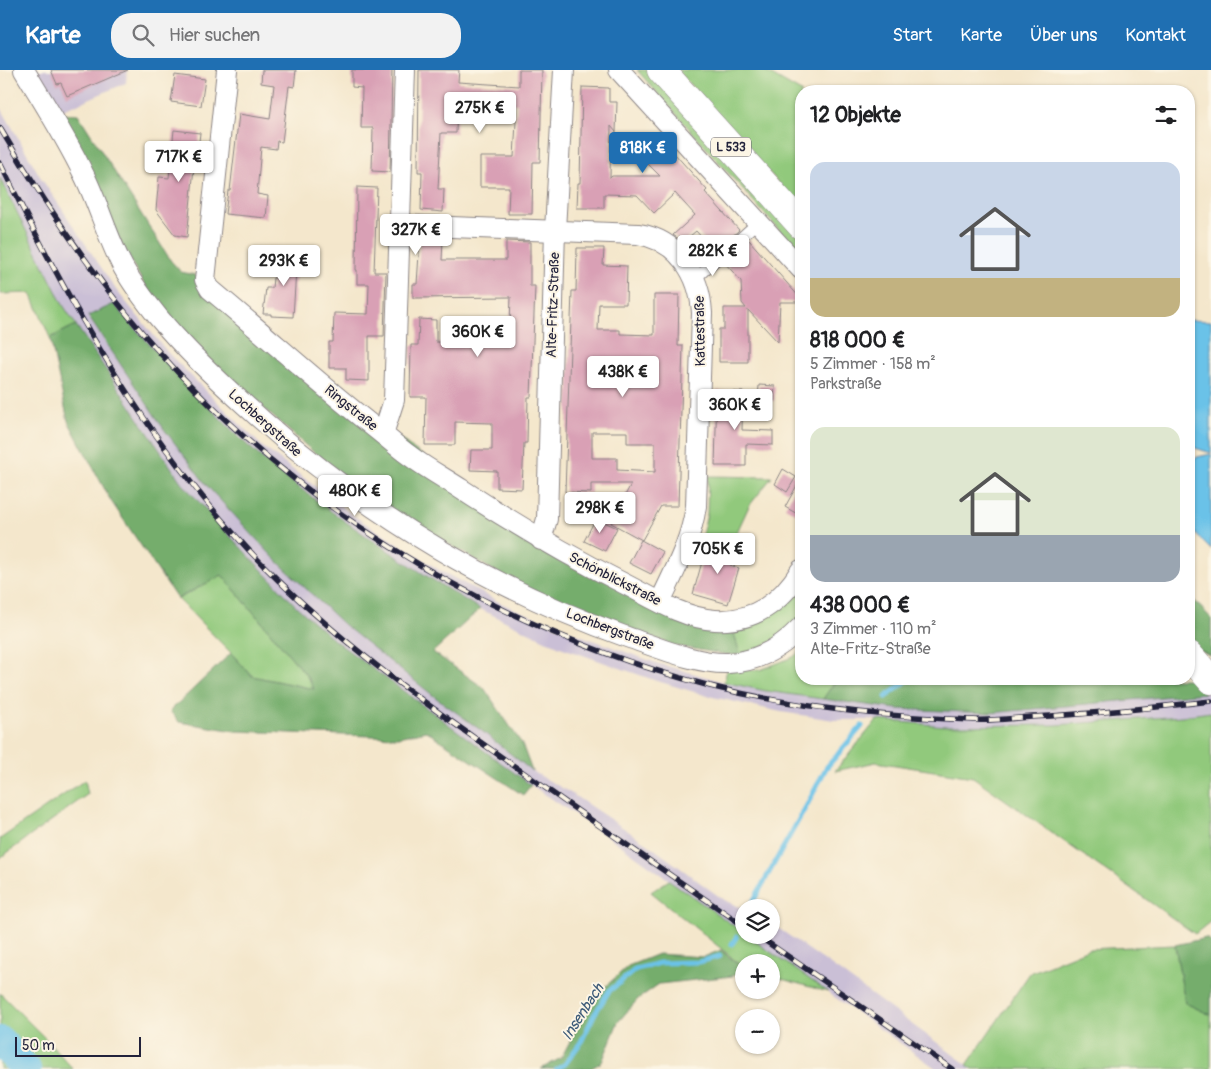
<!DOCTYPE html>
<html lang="de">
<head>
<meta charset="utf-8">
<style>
	body { margin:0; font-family:Pangolin,sans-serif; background:#f2f2f2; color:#202124; height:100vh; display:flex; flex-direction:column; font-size:19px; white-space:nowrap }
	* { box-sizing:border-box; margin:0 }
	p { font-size:16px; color:#757577 }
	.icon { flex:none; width:28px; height:28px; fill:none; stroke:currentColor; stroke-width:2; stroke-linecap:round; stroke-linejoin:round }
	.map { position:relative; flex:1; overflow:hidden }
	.sheet { position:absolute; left:795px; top:15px; width:400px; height:600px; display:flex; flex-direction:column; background:#fff; border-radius:20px; box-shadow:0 1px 4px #0004 }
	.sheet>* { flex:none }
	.fabs { position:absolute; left:735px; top:829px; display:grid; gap:10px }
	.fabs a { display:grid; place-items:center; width:45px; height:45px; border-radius:50%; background:#fff; box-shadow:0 1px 4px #0004; font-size:25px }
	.scale { position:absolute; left:15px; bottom:12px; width:126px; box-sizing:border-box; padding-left:5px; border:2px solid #22223b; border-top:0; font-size:14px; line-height:18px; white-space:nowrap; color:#22223b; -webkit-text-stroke:4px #fcf5e5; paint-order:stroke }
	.price { position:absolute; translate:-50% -42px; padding:0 11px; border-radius:5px; background:#fff; color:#222; font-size:16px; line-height:32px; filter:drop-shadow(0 1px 2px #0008) }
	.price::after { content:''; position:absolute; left:50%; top:30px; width:15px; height:11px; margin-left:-8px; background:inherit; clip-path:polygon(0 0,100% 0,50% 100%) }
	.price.on { background:#1f6fb2; color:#fff }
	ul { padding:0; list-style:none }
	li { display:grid; align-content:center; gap:10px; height:265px; padding:0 15px }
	li span { display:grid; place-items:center; height:155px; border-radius:15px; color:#555 }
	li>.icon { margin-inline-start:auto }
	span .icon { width:90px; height:90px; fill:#fffc; stroke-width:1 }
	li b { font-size:21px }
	h2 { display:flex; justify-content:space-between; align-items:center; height:60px; padding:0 15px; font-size:21px }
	header { display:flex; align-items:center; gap:30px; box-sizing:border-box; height:70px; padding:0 25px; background:#1f6fb2; color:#fff }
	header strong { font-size:24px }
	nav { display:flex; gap:28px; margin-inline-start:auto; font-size:18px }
	.search { width:350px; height:45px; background:#f2f2f2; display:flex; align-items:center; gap:12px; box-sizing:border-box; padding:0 18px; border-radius:20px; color:#757577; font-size:19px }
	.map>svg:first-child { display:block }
	.industrial { fill:#cabfd6 }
	.green { fill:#91c97c; stroke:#5a765c }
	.forest { fill:#74ad6c; stroke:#4b6854 }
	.water { fill:#6bc2e8; stroke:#467292 }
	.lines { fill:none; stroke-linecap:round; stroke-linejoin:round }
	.stream { stroke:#6bc2e8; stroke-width:5 }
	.river { stroke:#6bc2e8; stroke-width:30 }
	.building { fill:#d9a0b5; fill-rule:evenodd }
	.lane-casing { stroke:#8b8484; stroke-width:12 }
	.street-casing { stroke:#8b8484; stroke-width:22 }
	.primary-casing { stroke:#8b8484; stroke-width:29 }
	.lane { stroke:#fff; stroke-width:10 }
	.street { stroke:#fff; stroke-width:20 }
	.primary { stroke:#fff; stroke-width:28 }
	.rail-casing { stroke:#22223b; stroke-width:5.5 }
	.rail { stroke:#fcf5e5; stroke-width:4; stroke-dasharray:11; stroke-linecap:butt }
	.labels { text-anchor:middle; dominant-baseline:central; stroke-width:4; stroke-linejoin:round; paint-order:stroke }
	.shield { fill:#fcf5e5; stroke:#63616e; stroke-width:1 }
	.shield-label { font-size:12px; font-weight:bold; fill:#22223b }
	.street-label { font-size:14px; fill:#22223b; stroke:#fcf5e5 }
	.water-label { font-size:15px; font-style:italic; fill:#3c5a78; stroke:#fcf5e5 }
</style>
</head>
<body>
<header>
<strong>Karte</strong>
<div class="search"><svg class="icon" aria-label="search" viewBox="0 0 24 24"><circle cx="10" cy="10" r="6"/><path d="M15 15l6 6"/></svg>Hier suchen</div>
<nav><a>Start</a><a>Karte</a><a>Über uns</a><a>Kontakt</a></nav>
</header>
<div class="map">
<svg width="1211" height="999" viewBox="0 0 1211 999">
	<rect width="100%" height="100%" fill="#fcf5e5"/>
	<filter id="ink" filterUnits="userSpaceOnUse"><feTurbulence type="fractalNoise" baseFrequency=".02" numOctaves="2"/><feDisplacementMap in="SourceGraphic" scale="10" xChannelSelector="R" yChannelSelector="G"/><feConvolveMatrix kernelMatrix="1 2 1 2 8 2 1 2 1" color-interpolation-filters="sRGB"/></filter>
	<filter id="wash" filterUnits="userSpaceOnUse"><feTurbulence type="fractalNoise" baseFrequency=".0096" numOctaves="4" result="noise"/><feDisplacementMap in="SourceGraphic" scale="20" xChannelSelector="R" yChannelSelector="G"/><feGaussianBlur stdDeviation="1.12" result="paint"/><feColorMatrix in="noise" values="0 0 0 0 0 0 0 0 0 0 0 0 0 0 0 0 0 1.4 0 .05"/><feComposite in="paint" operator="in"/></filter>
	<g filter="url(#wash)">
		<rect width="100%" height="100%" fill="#f4e7cc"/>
		<g class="industrial">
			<path d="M 33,0 L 127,0 L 126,13 L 56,43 Z"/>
			<path d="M 0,36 L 41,108 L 117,221 L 169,284 L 263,377 L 354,446 L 441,501 L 503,534 L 568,561 L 656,593 L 724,612 L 766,621 L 897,639 L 990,643 L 1211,622 L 1211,642 L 1182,646 L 1056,655 L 945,656 L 877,650 L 834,650 L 781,642 L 708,626 L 654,610 L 560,577 L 480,539 L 403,492 L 341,448 L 266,392 L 222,350 L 142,267 L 114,234 L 88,247 L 164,359 L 208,417 L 273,487 L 343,553 L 435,627 L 482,661 L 532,701 L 569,722 L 646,773 L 724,830 L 744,839 L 744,863 L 616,772 L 531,715 L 334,570 L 297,537 L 230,466 L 181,412 L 63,235 L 0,108 Z"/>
			<path d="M 771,853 L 839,901 L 973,999 L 937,999 L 746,865 L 771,865 Z"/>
		</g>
		<g class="green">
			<path d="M 637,0 L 652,0 L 801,168 L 801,185 Z"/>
			<path d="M 677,0 L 763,0 L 801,22 L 801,138 Z"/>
			<path d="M 0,108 L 63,235 L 76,255 L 50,268 L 31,223 L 0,224 Z"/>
			<path d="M 708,406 L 772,407 L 749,436 L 732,473 L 702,465 L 707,444 Z"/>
			<path d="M 222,505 L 307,606 L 314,619 L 252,606 L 231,583 L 178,529 Z"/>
			<path d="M 801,511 C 801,521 803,532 801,542 C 798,565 758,578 740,585 L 732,556 Z"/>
			<path d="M 801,581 L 801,609 L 892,609 L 889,612 L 834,613 L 823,629 L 766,621 L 724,612 L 727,600 L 760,600 L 793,587 Z"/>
			<path d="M 1211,642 L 1211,851 L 1195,864 L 973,707 L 876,692 L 835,701 L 877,650 L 945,656 L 1056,655 L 1182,646 Z"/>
			<path d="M 85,710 L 88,724 L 0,788 L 0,769 Z"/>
			<path d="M 669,810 L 744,863 L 744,865 L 746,865 L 828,922 L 771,906 L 771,892 L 744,892 L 744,899 L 729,885 L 651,822 Z"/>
			<path d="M 1175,875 L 1185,933 L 1211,945 L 1211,999 L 973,999 L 967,995 L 1030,903 L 1088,879 Z"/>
			<path d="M 0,923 L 47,970 L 73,999 L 0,999 Z"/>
		</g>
		<g class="forest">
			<path d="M 56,43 L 78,44 L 171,191 L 181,202 L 195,205 L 228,242 L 559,486 L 732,556 L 740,585 L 730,585 L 675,576 L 517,514 L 359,422 L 197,280 L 149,223 L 123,177 Z"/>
			<path d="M 114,234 C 140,265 168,294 196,323 C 219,347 242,372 267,392 C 334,447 406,494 480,539 L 433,582 L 484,618 L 522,674 L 532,701 L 482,661 L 435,627 L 343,554 L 273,487 L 208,417 L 164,359 L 88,246 Z"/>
			<path d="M 76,255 L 181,412 L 230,466 L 297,537 L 334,570 L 531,715 L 523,725 L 426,661 L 398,667 L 235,661 L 179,652 L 170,641 L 231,583 L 252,606 L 314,619 L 307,606 L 222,505 L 177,529 L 111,431 L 68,351 L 50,268 Z"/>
			<path d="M 1189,525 L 1211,548 L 1211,586 L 1198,579 L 1189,569 Z"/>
			<path d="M 1189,603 L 1205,623 L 990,643 L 897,639 L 823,629 L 834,613 L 889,612 L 892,609 L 1189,609 Z"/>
			<path d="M 1206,868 L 1211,872 L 1211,945 L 1185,933 L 1175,875 Z"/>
			<path d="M 721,880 L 744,899 L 733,906 L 659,914 L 638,929 L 618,952 L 602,992 L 590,999 L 541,999 L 561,988 L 590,934 L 605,917 L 628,896 L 658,884 L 704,887 Z"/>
		</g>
		<g class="water">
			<path d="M 1189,250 L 1211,251 L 1211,383 L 1189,376 Z"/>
			<path d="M 1211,384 L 1211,480 L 1189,457 L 1189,396 L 1197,387 Z"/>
		</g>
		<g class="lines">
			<g class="stream">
				<path d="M 886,627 L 909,609"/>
				<path d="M 751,835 L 808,733 L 826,698 L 862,656"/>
				<path d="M 732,874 L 737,866"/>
				<path d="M 557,999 L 565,994 L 581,972 L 594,945 L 609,921 L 636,899 L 660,893 L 699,892 L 720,886"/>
			</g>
			<path class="river" d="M 0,971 L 26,999"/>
		</g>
		<g id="blocks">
			<g class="building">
				<path d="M 51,0 L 128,0 L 67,26 L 61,13 L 57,14 Z"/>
				<path d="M 262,0 L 296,0 L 294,17 L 289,16 L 282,72 L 277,71 L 276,79 L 261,77 L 257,124 L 268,126 L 266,148 L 225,144 L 228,121 L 230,121 L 239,44 L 270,49 L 274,15 L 261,13 Z"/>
				<path d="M 352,0 L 392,0 L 390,102 L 372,101 L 373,58 L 361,58 L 362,18 L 352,17 Z"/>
				<path d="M 419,0 L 459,0 L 458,12 L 519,16 L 519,0 L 542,0 L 540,92 L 533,92 L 532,144 L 508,144 L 509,117 L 480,117 L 480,87 L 514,87 L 517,34 L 457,30 L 456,63 L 441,63 L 438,119 L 444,119 L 443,142 L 421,140 L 422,102 L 418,102 Z"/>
				<path d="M 175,5 L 205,9 L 201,36 L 171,32 Z"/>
				<path d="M 582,17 L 609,18 L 609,32 L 617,32 L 616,62 L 611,56 L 610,108 L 612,106 L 660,106 L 637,83 L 657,64 L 707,120 L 705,122 L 739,160 L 715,182 L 696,161 L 683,172 L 673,165 L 695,145 L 675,123 L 654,143 L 637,125 L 604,124 L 604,138 L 577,138 L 578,113 L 580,113 Z"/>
				<path d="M 174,60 L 200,63 L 197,88 L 195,88 L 187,167 L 175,165 L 156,140 L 159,107 L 169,108 Z"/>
				<path d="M 357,117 L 377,118 L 374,202 L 386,202 L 384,266 L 369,266 L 369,311 L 346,310 L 346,298 L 329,298 L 329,272 L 333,272 L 334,243 L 368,244 L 369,214 L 357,214 L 357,200 L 356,200 Z"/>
				<path d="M 420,169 L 443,170 L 442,190 L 506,190 L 506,171 L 530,172 L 530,216 L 535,216 L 531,327 L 528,327 L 527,373 L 524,373 L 522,419 L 497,418 L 497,401 L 470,400 L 471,380 L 492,380 L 492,353 L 455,352 L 455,375 L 425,375 L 426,327 L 410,327 L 411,275 L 418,275 L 419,249 L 436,250 L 436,272 L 477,274 L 477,252 L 510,253 L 511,227 L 413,228 L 413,214 L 417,214 Z"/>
				<path d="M 749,170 L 801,229 L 801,232 L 780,232 L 778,272 L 748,240 L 748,292 L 719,292 L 719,259 L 724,259 L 724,238 L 746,238 L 742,233 L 741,211 L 724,192 Z"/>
				<path d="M 577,178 L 604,178 L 603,195 L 627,196 L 626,234 L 599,234 L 598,260 L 620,260 L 620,264 L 654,265 L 654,225 L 679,225 L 678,276 L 683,276 L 678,436 L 661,436 L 642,470 L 611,453 L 631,414 L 591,414 L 591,423 L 565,422 L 572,221 L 576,221 ZM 592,362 L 627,362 L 627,373 L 655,373 L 655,402 L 617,400 L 617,388 L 592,388 Z"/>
				<path d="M 279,185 L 305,186 L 305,200 L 296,200 L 293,247 L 271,246 L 271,244 L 263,244 L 266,218 L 272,218 L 273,208 L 278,208 Z"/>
				<path d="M 759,315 L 775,316 L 774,331 L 758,330 Z"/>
				<path d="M 717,321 L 743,322 L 742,360 L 773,361 L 773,375 L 746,374 L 746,396 L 715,396 Z"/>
				<path d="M 783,399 L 796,407 L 787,422 L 775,414 Z"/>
				<path d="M 801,408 L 801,446 L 785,437 Z"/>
				<path d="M 596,448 L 617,458 L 605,481 L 584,471 Z"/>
				<path d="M 641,470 L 663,482 L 651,504 L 629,493 Z"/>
				<path d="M 716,470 L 735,475 L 730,495 L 739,498 L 728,534 L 693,524 L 702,492 L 710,494 Z"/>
			</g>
		</g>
	</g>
	<g filter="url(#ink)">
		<use href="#blocks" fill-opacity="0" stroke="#8b8484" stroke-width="1"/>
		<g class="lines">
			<defs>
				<path id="lane" d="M 695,209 L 758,152"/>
				<g id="street">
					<path d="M 24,0 C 45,35 67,69 84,105 C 99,135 107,167 123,197 C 133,215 146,232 159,248 C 185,279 214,307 244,334 C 355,436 484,516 627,567 C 657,577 696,594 728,593 C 758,592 781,578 801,557"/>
					<path d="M 227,0 L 205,210 L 210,219 C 267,266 322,317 380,362 C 390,370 400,379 410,386 C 426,398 444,408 461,419 C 513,453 565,484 621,512 C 649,526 682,548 715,550 C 755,552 781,532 801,500"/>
					<path d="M 619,0 L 801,199"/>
					<path d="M 399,155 L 638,164 C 678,170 700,205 702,243 L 696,436 C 691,471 675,500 660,532"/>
					<path d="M 383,364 L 394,330 L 405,0"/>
					<path d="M 541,470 L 547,449 L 555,160 L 564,0"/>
				</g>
				<g id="primary">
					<path d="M 661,0 L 801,155"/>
					<path d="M 1189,585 L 1211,610"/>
				</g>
			</defs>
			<use href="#lane" class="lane-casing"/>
			<use href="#street" class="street-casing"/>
			<use href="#primary" class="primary-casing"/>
			<use href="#lane" class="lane"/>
			<use href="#street" class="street"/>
			<use href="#primary" class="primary"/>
			<defs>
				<g id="rail">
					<path d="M 0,58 C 39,124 81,188 130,248 C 278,428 485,557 710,616 C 796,638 886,647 974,650 C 993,651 1013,648 1032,647 C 1092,644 1151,638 1211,631"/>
					<path d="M 0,93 C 71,238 151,381 265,497 C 334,567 413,625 493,681 C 576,740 660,798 744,856"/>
					<path d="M 757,865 L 952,999"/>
				</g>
			</defs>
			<use href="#rail" class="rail-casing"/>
			<use href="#rail" class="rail"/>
		</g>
	</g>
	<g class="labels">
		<rect class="shield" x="711" y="67.5" width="40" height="19" rx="4"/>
		<g class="shield-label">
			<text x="731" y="77">L 533</text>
		</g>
		<g class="street-label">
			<text transform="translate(553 235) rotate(-88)">Alte-Fritz-Straße</text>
			<text transform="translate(700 261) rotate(-91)">Kattestraße</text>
			<text transform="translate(351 338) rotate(39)">Ringstraße</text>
			<text transform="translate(265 353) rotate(42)">Lochbergstraße</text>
			<text transform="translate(615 509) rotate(27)">Schönblickstraße</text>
			<text transform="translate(610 559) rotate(21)">Lochbergstraße</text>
		</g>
		<g class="water-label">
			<text transform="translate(583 942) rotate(-57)">Insenbach</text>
		</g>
	</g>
</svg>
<div class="fabs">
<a><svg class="icon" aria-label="layers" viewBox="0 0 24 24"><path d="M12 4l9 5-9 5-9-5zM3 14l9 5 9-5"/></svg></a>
<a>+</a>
<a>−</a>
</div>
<div class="scale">50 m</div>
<b class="price" style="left:480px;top:64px">275K €</b>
<b class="price on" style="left:643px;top:104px">818K €</b>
<b class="price" style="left:179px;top:113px">717K €</b>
<b class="price" style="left:416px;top:186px">327K €</b>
<b class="price" style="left:713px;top:207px">282K €</b>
<b class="price" style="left:284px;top:217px">293K €</b>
<b class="price" style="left:478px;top:288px">360K €</b>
<b class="price" style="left:623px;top:328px">438K €</b>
<b class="price" style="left:735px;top:361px">360K €</b>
<b class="price" style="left:355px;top:447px">480K €</b>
<b class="price" style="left:600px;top:464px">298K €</b>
<b class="price" style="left:718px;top:505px">705K €</b>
<section class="sheet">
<h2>12 Objekte<svg class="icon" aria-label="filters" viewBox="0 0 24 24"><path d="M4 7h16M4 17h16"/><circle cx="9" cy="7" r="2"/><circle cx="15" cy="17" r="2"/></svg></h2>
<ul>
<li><span style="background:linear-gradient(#c9d6e8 75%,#c2b280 0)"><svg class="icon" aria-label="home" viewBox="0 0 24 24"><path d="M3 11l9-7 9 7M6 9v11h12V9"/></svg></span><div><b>818 000 €</b><p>5 Zimmer · 158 m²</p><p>Parkstraße</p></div></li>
<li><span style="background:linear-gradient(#dfe7d0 70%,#9aa5b1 0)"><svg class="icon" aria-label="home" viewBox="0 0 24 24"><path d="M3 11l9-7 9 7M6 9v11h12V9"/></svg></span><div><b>438 000 €</b><p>3 Zimmer · 110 m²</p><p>Alte-Fritz-Straße</p></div></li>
</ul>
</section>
</div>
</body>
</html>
